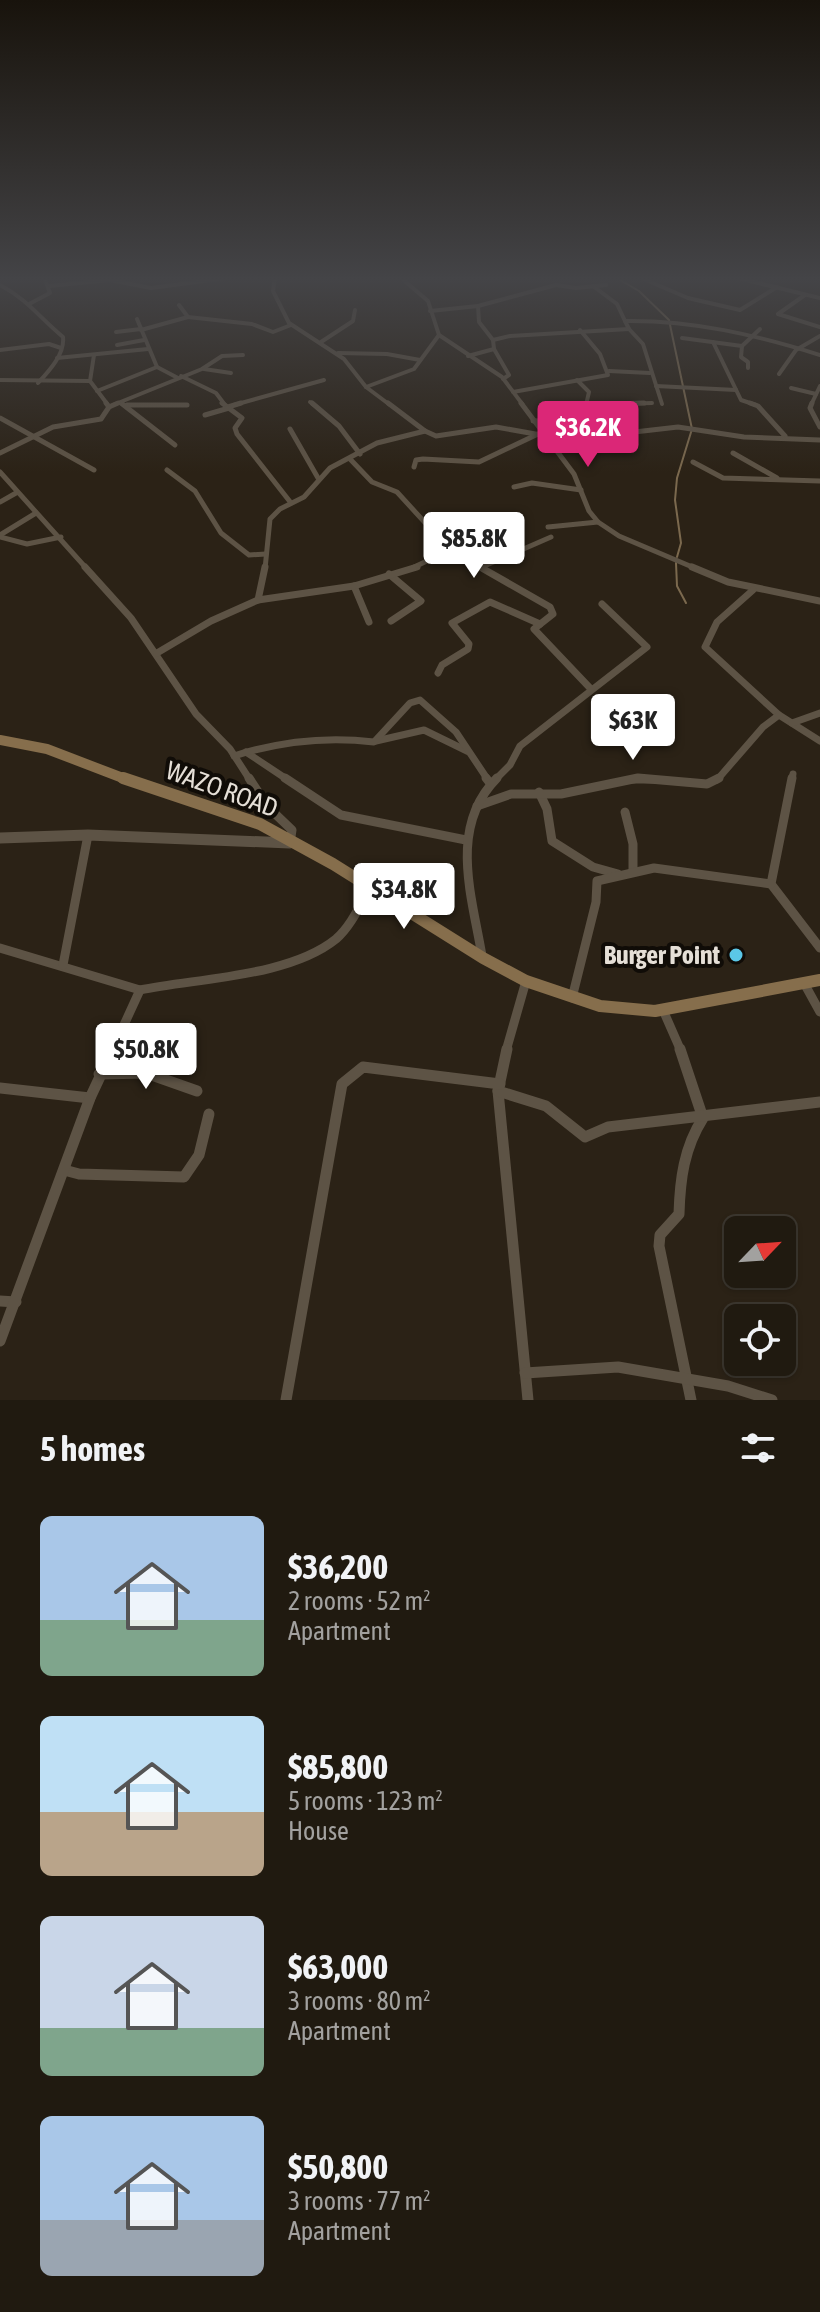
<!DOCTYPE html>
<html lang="en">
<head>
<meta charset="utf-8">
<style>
	body { margin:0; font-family:"Asap Condensed",sans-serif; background:#2d271e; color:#f1f3f6; height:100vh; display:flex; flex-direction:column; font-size:30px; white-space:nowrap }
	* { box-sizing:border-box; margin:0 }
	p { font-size:26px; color:#a2a19f }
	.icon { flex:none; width:44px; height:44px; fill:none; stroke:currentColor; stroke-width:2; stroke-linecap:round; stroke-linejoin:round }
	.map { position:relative; height:1400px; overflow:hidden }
	.side { display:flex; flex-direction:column; background:#201a10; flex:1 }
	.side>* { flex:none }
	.needle { width:52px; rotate:65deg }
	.fabs { position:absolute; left:724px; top:1216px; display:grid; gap:16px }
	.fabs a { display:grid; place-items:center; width:72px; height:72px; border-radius:12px; background:#201a10; box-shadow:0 2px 6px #0004,0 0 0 2px #3d3830; font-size:40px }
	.price { position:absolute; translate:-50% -68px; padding:0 18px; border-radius:8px; background:#fff; color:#222; font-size:26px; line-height:52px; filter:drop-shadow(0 2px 4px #0008) }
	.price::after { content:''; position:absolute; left:50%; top:48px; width:24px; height:18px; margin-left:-12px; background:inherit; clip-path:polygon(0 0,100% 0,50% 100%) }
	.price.current { background:#db2777; color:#fff }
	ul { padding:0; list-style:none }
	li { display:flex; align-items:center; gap:24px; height:200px; padding:0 40px }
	li span { display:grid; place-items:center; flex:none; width:224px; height:160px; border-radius:12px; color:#555 }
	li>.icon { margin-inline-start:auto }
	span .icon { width:96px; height:96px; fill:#fffc; stroke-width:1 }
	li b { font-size:34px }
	h2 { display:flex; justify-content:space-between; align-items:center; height:96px; padding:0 40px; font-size:34px }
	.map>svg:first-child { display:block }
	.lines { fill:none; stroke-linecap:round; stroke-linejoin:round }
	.stream { stroke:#7b694e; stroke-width:2 }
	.minor-far4 { stroke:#5d5345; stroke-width:4 }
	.minor-far3 { stroke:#5d5345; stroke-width:5 }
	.minor-far2 { stroke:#5d5345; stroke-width:7 }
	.minor-far1 { stroke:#5d5345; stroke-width:9 }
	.minor { stroke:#5d5345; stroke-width:11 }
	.tertiary { stroke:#5d5345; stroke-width:11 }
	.secondary-far1 { stroke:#866e4c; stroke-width:10 }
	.secondary { stroke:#866e4c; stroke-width:12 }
	.poi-dot { fill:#5bc7e7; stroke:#100c07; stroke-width:3 }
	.labels { text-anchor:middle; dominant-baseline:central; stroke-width:8; stroke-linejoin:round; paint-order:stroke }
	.near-street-label { font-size:26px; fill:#e5dfd7; stroke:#100c07 }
	.near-poi-label { font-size:26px; font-weight:bold; fill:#e5dfd7; stroke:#100c07; text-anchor:end }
</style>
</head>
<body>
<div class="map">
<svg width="820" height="1400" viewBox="0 0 820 1400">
	<rect width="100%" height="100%" fill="#2b2216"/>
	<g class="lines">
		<g class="stream">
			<path d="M 615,277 L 639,291 L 669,320 L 692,429 L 677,478 L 675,500 L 681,543 L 677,557"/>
			<path d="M 676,563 L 677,586 L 686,603"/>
		</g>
		<g class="minor-far4">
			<path d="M 275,277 L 273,291 L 289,323 L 344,359 L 366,387 L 390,405"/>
			<path d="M 400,277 L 428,301 L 439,335 L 502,377 L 523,405"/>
			<path d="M 639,277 L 688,298 L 740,310 L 777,287"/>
			<path d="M 734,277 L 820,298"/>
			<path d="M 0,285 C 27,299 40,318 63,337 C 65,354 49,371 38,383"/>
			<path d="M 49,286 L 110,280 L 151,288 L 234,277"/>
			<path d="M 593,286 L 617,304 L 625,321"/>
			<path d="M 805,295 L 778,314 L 820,327"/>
			<path d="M 29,304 L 50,293 L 44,277"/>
			<path d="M 179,305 L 188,317 L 252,324 L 273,332 L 291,325"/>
			<path d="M 478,306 L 479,322 L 493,340"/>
			<path d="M 430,311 L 478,306 L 556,285 L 576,288 L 606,285"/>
			<path d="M 137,319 L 157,367 L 178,378"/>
			<path d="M 629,329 L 643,344 L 662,404"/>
			<path d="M 141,330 L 188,317"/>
			<path d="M 116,332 L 141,329"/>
			<path d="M 682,338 L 742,346"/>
			<path d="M 321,342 L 353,321 L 355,310"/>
			<path d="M 713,342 L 741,400 L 756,405"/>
			<path d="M 117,345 L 144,340"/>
			<path d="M 494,349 L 509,375 L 503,379"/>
			<path d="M 0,350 L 49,344 L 61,348"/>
			<path d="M 338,353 L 387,354 L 420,360"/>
			<path d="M 94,355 L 90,381 L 108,405"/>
			<path d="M 468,356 L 494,349 L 493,340 L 510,336 L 629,329 L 625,321 C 693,320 756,335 820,355"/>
			<path d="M 57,358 L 148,349"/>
			<path d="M 748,368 L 748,362 L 741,357 L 742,346 L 760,329"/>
			<path d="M 204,369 L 231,373"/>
			<path d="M 609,371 L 650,373"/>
			<path d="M 779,374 L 796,350 L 820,336"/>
			<path d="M 181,376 L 216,393 L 225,405"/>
			<path d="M 0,380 L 90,381"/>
			<path d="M 577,380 L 589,392 L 586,405"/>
			<path d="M 656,386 L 736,390"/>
			<path d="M 366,387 L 414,369 L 439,335"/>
			<path d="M 791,388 L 816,394"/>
			<path d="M 97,391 L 157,367"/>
			<path d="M 513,392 L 608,375 L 600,354 L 580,330"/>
			<path d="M 310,402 L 314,405"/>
			<path d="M 121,403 L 124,405"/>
			<path d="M 113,405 L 202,369 L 222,356 L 243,355"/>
			<path d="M 127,405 L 187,405"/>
			<path d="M 234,405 L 324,380"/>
			<path d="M 585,405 L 652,403"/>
			<path d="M 811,405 L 820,386"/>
		</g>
		<g class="minor-far3">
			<path d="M 106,403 L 109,407"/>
			<path d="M 121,403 L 175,445"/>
			<path d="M 222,403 L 242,418 L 235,428 L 237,434 L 291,503"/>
			<path d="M 312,403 L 339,426 L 360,454"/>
			<path d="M 388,403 L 425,431"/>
			<path d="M 521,403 L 574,474 L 589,511 L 598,522 L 619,536 L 697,569"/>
			<path d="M 586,403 L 585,410 L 605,436"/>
			<path d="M 750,403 L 758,406 L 785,436"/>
			<path d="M 812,403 L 810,408 L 820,427"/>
			<path d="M 127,405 L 187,405"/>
			<path d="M 585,405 L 644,403"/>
			<path d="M 228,407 L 241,403"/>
			<path d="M 205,415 L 229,408"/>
			<path d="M 0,418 L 94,470"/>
			<path d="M 533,421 L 591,419"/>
			<path d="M 290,429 L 318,478"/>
			<path d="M 547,442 L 678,427 L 744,437 L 820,440"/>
			<path d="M 0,453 L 53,427 L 101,419 L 109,407 L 118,403"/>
			<path d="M 733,453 L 777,478"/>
			<path d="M 350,459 L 372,482 L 397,492 L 450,550 L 483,569"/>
			<path d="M 693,462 L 723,478 L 820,481"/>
			<path d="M 414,467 L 416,460 L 423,459 L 479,462 L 538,434"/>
			<path d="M 167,470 L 195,491 L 221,533 L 249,555 L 266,554"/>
			<path d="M 0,472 L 87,569"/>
			<path d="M 514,487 L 532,483 L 581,490"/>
			<path d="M 0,502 L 16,493"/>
			<path d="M 548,527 L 598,522"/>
			<path d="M 0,535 L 36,513"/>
			<path d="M 0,537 L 27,544 L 61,537"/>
			<path d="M 482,567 L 551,537"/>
			<path d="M 265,569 L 270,519 L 280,509 L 304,497 L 330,468 L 377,443 L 425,431 L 436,436 L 496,427 L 541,435"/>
			<path d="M 410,569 L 450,550"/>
		</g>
		<g class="minor-far2">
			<path d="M 85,567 L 131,618 L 196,714 L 230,749 L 250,780"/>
			<path d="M 480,567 L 550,607 L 553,614 L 534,629 L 590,688"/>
			<path d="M 692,567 L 728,582 L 820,601"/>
			<path d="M 389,574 L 421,601 L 391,621"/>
			<path d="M 354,586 L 369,622"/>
			<path d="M 753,590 L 717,622 L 705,647 L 779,715 L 820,741"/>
			<path d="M 258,600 L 265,567"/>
			<path d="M 157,653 L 211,621 L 258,600 L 354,586 L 417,567"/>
			<path d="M 438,673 L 442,665 L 468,649 L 469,644 L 452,623 L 490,602 L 540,624"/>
			<path d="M 792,723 L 820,713"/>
			<path d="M 376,741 L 424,730 L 467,751"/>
			<path d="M 246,752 L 288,780"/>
			<path d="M 234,756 C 281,741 325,736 374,742 L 410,703 L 420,700 L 456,732 L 488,780"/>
			<path d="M 495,780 L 510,765 L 520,746 L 647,647 L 602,604"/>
			<path d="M 630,780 L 658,780"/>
			<path d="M 717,780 L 763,727 L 779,715"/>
			<path d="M 792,780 L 793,774"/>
		</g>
		<g class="minor-far1">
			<path d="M 249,778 L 268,807 L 292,830 L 290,843"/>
			<path d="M 285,778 L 341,815 L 466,840"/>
			<path d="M 486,778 L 490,783"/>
			<path d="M 792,778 L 771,884 L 820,948"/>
			<path d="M 539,792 L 547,809 L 552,841 L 593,867 L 618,874"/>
			<path d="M 477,806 L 511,794 L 561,794 L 638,778 L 707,784 L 719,778"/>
			<path d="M 625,812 L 633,844 L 633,871"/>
			<path d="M 0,948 L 140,990"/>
			<path d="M 482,956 C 472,896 448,827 497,778"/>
			<path d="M 63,965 L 88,835"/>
			<path d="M 804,983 L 820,1012"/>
			<path d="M 572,998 L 596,902 L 597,881 L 654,868 L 771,884"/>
			<path d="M 663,1010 L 681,1051"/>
			<path d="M 112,1051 L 140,990 C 198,978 289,977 336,939 C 351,926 360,905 370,888"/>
			<path d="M 506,1051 L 526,981"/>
		</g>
		<g class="minor">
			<path d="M 507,1049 L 498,1091 L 528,1400"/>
			<path d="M 680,1049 L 703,1118 C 684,1148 680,1179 679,1214 L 660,1235 L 659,1246 L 691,1400"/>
			<path d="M 99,1074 L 146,1073 L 197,1091"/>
			<path d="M 0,1088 L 90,1098"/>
			<path d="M 498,1091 L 546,1106 L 585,1137 L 608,1127 L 820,1102"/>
			<path d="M 64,1170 L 79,1174 L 184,1177 L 199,1155 L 209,1114"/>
			<path d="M 0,1301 L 16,1302"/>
			<path d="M 0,1341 L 90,1098 L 113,1049"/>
			<path d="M 525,1373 L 618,1367 L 728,1386 L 772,1400"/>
			<path d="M 286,1400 L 342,1084 L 363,1067 L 500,1084"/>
		</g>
		<path class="tertiary" d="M 0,838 L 88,835 L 290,843"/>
		<path class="secondary-far1" d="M 0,740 L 47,749 L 128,780"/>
		<path class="secondary" d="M 123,778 L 260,824 L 333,864 L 483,958 L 526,981 L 600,1006 L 655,1011 L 820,980"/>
	</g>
	<linearGradient id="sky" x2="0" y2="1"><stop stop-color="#18130c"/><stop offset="0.59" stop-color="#444447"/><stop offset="1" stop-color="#444447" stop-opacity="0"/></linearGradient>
	<rect width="820" height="473" fill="url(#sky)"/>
	<circle class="poi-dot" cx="736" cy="955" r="8"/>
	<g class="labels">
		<g class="near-street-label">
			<text transform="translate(222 789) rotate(20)">WAZO ROAD</text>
		</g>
		<g class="near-poi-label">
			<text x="720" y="955">Burger Point</text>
		</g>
	</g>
</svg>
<div class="fabs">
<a><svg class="needle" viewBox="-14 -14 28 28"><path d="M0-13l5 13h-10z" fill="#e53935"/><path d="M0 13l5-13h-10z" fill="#a2a19f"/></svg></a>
<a><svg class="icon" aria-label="locate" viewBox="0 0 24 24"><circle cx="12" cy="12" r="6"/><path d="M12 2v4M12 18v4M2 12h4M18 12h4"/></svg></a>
</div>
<b class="price current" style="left:588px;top:469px">$36.2K</b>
<b class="price" style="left:474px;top:580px">$85.8K</b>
<b class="price" style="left:633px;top:762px">$63K</b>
<b class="price" style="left:404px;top:931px">$34.8K</b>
<b class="price" style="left:146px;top:1091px">$50.8K</b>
</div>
<section class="side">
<h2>5 homes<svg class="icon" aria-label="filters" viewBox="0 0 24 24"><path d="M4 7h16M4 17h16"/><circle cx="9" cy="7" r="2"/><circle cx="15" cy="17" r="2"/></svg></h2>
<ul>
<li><span style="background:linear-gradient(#a9c7e8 65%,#7fa58c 0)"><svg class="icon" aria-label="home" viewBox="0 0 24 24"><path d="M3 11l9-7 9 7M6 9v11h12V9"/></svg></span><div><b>$36,200</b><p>2 rooms · 52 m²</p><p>Apartment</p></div></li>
<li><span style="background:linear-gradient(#bfe0f5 60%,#b9a48a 0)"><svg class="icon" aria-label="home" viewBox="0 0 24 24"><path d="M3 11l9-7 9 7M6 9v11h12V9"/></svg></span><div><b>$85,800</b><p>5 rooms · 123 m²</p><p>House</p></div></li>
<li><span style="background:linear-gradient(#c9d6e8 70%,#7fa58c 0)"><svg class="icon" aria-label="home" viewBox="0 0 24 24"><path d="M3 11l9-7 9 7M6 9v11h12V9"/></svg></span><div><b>$63,000</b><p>3 rooms · 80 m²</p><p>Apartment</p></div></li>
<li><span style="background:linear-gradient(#a9c7e8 65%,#9aa5b1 0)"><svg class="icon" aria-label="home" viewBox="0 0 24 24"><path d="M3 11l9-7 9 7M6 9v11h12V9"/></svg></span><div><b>$50,800</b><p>3 rooms · 77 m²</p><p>Apartment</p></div></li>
</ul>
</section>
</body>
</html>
